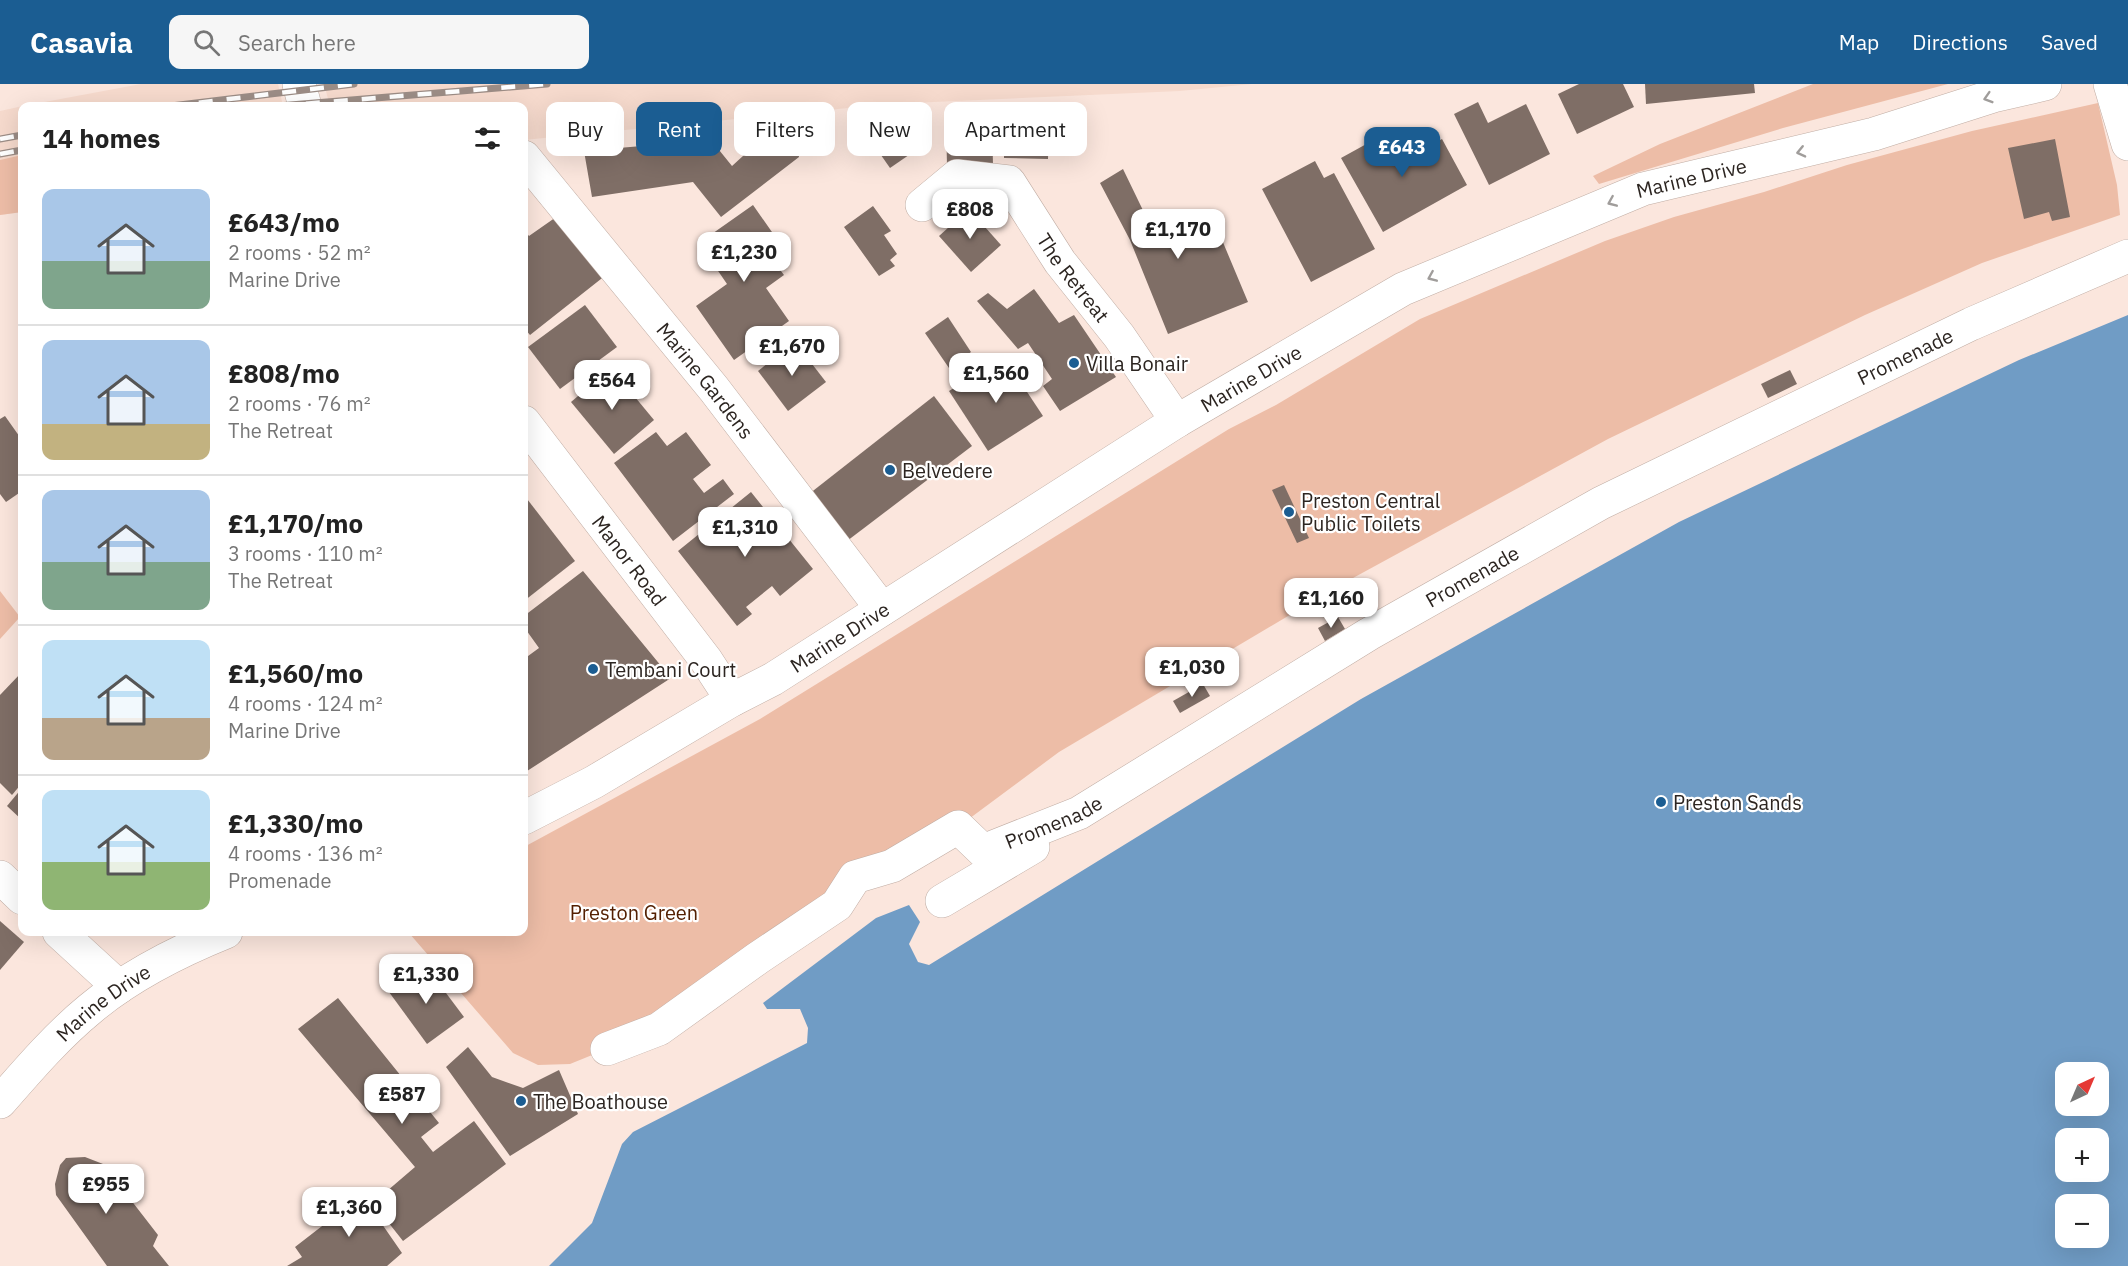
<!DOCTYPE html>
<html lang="en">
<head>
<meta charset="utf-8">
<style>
	body { margin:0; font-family:"IBM Plex Sans",sans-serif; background:#f6f6f6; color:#222; height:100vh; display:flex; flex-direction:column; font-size:22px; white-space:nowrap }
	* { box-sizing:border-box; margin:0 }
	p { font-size:20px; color:#767676 }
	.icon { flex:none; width:33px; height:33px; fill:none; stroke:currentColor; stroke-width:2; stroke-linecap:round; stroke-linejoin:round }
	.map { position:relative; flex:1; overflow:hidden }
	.details { position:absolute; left:18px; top:18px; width:510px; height:834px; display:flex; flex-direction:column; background:#fff; border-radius:12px; box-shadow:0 6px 24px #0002 }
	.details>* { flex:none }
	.guide { position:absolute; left:546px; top:18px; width:570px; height:54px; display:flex; gap:12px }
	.needle { width:39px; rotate:44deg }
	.controls { position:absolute; left:2055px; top:978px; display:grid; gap:12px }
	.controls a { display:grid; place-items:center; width:54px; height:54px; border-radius:12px; background:#fff; box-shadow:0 6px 24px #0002; font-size:30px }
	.price { position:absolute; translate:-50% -51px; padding:0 14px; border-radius:12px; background:#fff; color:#222; font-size:20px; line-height:39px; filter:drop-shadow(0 2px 3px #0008) }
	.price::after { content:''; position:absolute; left:50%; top:36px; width:18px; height:14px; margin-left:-9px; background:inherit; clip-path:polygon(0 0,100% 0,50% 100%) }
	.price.selected { background:#1b5d92; color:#fff }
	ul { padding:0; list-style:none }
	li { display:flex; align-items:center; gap:18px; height:150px; padding:0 24px }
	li+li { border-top:2px solid #e0e0e0 }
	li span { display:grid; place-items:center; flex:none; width:168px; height:120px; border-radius:12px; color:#555 }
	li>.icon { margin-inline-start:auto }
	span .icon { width:72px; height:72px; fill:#fffc; stroke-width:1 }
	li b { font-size:26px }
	h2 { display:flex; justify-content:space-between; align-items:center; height:72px; padding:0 24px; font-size:26px }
	.chip { padding:0 21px; border-radius:12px; background:#fff; box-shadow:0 6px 24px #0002; font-size:21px; line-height:54px }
	.chip.selected { background:#1b5d92; color:#fff }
	header { display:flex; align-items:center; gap:36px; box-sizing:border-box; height:84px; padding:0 30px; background:#1b5d92; color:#fff }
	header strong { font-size:28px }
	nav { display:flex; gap:33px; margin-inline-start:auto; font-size:21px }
	.search { width:420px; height:54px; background:#f6f6f6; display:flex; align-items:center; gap:15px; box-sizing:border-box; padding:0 21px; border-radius:12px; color:#767676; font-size:22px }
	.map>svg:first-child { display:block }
	.built { fill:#f6dacd }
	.green { fill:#edbda7 }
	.water { fill:#709cc5; fill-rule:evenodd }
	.building { fill:#7f6e66 }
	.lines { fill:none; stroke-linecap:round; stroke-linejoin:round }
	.street-casing { stroke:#c0ada4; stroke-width:34 }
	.secondary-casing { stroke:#c0ada4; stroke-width:34 }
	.street { stroke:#fff; stroke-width:33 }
	.secondary { stroke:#fff; stroke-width:33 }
	.rail-casing { stroke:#9c8d86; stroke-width:7 }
	.rail { stroke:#fff; stroke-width:4.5; stroke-dasharray:14; stroke-linecap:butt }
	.oneway { stroke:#a09d9b }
	.poi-dot { fill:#1b5d92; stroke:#fff; stroke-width:2 }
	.labels { text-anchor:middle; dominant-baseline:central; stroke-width:4.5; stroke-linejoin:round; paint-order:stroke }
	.street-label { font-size:20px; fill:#2c2521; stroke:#fff }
	.poi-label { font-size:20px; fill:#2c2521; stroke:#fff; text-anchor:start }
	.park-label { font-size:20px; fill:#542002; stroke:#fff }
</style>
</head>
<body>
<header>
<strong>Casavia</strong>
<div class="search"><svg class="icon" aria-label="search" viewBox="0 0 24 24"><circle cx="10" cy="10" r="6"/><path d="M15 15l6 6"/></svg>Search here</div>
<nav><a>Map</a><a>Directions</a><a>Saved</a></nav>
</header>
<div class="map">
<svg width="2128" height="1182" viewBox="0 0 2128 1182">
	<rect width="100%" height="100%" fill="#fbe6dd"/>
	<g class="built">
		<path d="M 141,0 L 278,0 L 283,22 L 22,22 L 22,128 L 0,131 L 0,27 L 23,22 Z"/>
		<path d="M 324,0 L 1252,0 L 1180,7 L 889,20 L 524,56 L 524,22 L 330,22 Z"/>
	</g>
	<g class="green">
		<path d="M 1813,0 L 1948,0 L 1783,44 L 1599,100 L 1593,92 L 1660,60 Z"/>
		<path d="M 2098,19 L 2117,101 L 2120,131 L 1982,179 L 1865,231 L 1608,355 L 1342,500 L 1059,668 L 958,743 L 607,965 L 570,980 L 538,981 L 513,969 L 409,849 L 524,848 L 524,763 L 760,635 L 1229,345 L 1276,321 L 1420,235 L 1605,157 L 1674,133 L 1764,108 L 1847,81 L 1972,47 Z"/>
		<path d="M 22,71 L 22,128 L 0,131 L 0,76 Z"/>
		<path d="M 0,507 L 20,533 L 0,555 Z"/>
	</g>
	<path class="water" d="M 2128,231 L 2128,1182 L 549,1182 L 592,1139 L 622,1060 L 633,1048 L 807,959 L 808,944 L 800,925 L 767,925 L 763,919 L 876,834 L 909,821 L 920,838 L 909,860 L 918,878 L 929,881 L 1361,615 L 1679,438 L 2019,276 ZM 2066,988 L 2098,988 L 2098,1022 L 2066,1022 ZM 2066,1054 L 2098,1054 L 2098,1088 L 2066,1088 ZM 2066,1120 L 2098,1120 L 2098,1154 L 2066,1154 Z"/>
	<g class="building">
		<path d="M 1579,0 L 1623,0 L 1634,23 L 1577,50 L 1558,10 Z"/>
		<path d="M 1645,0 L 1754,0 L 1755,9 L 1646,20 Z"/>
		<path d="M 1478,18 L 1488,39 L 1526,20 L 1550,70 L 1489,101 L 1454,30 Z"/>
		<path d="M 899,29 L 922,62 L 890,84 L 867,51 Z"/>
		<path d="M 992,32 L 993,82 L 947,82 L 946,33 Z"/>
		<path d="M 794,34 L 799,73 L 721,133 L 693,98 L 592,113 L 584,67 L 711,56 L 732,82 L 755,61 L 753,38 Z"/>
		<path d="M 1004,35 L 1049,35 L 1048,75 L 1004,74 Z"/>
		<path d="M 1390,47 L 1406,75 L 1442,55 L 1467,101 L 1383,148 L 1341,74 Z"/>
		<path d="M 2055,55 L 2070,133 L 2052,137 L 2049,128 L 2024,135 L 2008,64 Z"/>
		<path d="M 1315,77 L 1324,94 L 1334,89 L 1375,165 L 1311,198 L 1262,105 Z"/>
		<path d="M 1123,85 L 1153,147 L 1209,125 L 1248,218 L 1168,250 L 1130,156 L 1100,99 Z"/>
		<path d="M 753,121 L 788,171 L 775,179 L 784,191 L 766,204 L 789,237 L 734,276 L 696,222 L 727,200 L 699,159 Z"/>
		<path d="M 873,122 L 891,147 L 884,151 L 897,170 L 890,176 L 895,182 L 879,192 L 844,143 Z"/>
		<path d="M 969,125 L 1001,161 L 971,188 L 939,152 Z"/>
		<path d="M 559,131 L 606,191 L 530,251 L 524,244 L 524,146 L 529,152 Z"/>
		<path d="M 1034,205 L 1059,239 L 1074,231 L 1116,293 L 1060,327 L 1043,302 L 1052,295 L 1028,259 L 1018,265 L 977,217 L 988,209 L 1007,225 Z"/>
		<path d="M 585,221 L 617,263 L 560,305 L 528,263 Z"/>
		<path d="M 948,233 L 971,268 L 949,284 L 925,249 Z"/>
		<path d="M 795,258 L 826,298 L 788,327 L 758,287 Z"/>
		<path d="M 1004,273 L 1043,332 L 988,367 L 949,307 Z"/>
		<path d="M 611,284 L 654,336 L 614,370 L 571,318 Z"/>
		<path d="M 1790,286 L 1797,300 L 1768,314 L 1761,300 Z"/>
		<path d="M 934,312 L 972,362 L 847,457 L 809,410 Z"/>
		<path d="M 5,332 L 22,356 L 22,407 L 6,418 L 0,410 L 0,335 Z"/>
		<path d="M 656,348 L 667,362 L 686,348 L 711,381 L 693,395 L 704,409 L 723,395 L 734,410 L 673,457 L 614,379 Z"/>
		<path d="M 1284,401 L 1309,454 L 1297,459 L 1272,406 Z"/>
		<path d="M 751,408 L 813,485 L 780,512 L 772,502 L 746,523 L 752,530 L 737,542 L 678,467 Z"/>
		<path d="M 524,411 L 575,477 L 524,517 Z"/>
		<path d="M 583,487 L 671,594 L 524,689 L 524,575 L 539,564 L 524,543 L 524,532 Z"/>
		<path d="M 1338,533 L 1345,545 L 1325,557 L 1318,544 Z"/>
		<path d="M 21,589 L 22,699 L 12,711 L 0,699 L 0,611 Z"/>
		<path d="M 1203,600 L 1210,612 L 1180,629 L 1173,617 Z"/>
		<path d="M 22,704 L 22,736 L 7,722 Z"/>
		<path d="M 0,837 L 24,858 L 0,886 Z"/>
		<path d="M 425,881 L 464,933 L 427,960 L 389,908 Z"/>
		<path d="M 338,914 L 439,1039 L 421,1053 L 433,1068 L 474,1037 L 506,1080 L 403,1157 L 373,1119 L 415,1083 L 298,945 Z"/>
		<path d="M 468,963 L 492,993 L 523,1004 L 559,986 L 578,1030 L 510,1072 L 446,983 Z"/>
		<path d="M 85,1073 L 103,1080 L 158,1151 L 153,1162 L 169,1182 L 107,1182 L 56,1111 L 55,1100 L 60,1081 L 66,1074 Z"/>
		<path d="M 357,1104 L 402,1169 L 387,1182 L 287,1182 L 302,1173 L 295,1163 L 326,1139 L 319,1132 Z"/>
	</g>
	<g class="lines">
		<defs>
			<g id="street">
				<path d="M 2110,0 L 2128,60"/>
				<path id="s1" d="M 524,73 L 714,305 L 882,525"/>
				<path id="s2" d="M 922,121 L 957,92 L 1009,98 L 1060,178 L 1119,252 L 1177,337"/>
				<path d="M 0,793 L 22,814"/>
				<path d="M 942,817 L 1033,763"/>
				<path d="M 59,848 L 119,903"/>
				<path id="s3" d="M 607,965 L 659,945 L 758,874 L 837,821 L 855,793 L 892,782 L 958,743 L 983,767 L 1079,729 L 1369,550 L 1601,419 L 1971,240 L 2128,172"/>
			</g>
			<g id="secondary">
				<path d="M 299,0 L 305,22"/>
				<path id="s4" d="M 524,338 L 706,576 L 732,616"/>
				<path id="s5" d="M 524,734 L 594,698 L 732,616 L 773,595 L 1177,337 L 1403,205 L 1643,105 L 1874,50 L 1993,12 L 2045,0"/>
				<path id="s6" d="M 0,1018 C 28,986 57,952 90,925 C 129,892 179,867 226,848"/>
			</g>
		</defs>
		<use href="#street" class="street-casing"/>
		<use href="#secondary" class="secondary-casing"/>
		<use href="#street" class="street"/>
		<use href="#secondary" class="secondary"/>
		<defs>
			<g id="rail">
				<path d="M 171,22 L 354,0"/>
				<path d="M 278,22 L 547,0"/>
				<path d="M 0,55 L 22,51"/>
				<path d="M 0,70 L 22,66"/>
			</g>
		</defs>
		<use href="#rail" class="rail-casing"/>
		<use href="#rail" class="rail"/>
	</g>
	<defs><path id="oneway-chevron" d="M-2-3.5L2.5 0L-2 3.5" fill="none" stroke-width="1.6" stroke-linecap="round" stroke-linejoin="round" transform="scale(1.5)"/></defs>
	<g class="oneway">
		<use href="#oneway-chevron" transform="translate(1988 14) rotate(163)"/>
		<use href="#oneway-chevron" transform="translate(1801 68) rotate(167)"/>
		<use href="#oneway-chevron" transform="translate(1612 118) rotate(157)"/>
		<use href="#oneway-chevron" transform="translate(1432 193) rotate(157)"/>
	</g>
	<g class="poi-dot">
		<circle cx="1074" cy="279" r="6"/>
		<circle cx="890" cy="386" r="6"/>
		<circle cx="1289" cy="428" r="6"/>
		<circle cx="593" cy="585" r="6"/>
		<circle cx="1661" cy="718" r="6"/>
		<circle cx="521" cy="1017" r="6"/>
	</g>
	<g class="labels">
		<g class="street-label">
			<text stroke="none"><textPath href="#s5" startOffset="1336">Marine Drive</textPath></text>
			<text stroke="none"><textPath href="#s2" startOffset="213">The Retreat</textPath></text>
			<text stroke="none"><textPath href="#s3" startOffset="1504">Promenade</textPath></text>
			<text stroke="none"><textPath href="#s5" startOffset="850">Marine Drive</textPath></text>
			<text stroke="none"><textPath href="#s1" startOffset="288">Marine Gardens</textPath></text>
			<text stroke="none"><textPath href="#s4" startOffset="174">Manor Road</textPath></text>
			<text stroke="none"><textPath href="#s3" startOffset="1018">Promenade</textPath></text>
			<text stroke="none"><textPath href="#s5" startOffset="364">Marine Drive</textPath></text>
			<text stroke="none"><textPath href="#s3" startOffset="532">Promenade</textPath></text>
			<text stroke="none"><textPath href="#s6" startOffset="144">Marine Drive</textPath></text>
		</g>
		<g class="poi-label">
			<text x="1086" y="279">Villa Bonair</text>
			<text x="902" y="386">Belvedere</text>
			<text x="1301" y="416">Preston Central<tspan x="1301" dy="23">Public Toilets</tspan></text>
			<text x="605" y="585">Tembani Court</text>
			<text x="1673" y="718">Preston Sands</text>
			<text x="533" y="1017">The Boathouse</text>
		</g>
		<g class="park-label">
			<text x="634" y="828">Preston Green</text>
		</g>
	</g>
</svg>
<div class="controls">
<a><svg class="needle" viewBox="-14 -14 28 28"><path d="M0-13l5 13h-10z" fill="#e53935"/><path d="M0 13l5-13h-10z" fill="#767676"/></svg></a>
<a>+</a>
<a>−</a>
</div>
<b class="price selected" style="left:1402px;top:94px">£643</b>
<b class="price" style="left:970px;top:156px">£808</b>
<b class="price" style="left:1178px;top:176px">£1,170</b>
<b class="price" style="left:744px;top:199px">£1,230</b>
<b class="price" style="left:792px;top:293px">£1,670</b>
<b class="price" style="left:996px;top:320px">£1,560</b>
<b class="price" style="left:612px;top:327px">£564</b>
<b class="price" style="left:745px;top:474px">£1,310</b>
<b class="price" style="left:1331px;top:545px">£1,160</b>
<b class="price" style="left:1192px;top:614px">£1,030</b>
<b class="price" style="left:426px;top:921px">£1,330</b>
<b class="price" style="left:402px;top:1041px">£587</b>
<b class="price" style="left:106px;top:1131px">£955</b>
<b class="price" style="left:349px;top:1154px">£1,360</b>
<div class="guide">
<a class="chip">Buy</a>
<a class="chip selected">Rent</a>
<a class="chip">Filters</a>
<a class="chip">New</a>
<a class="chip">Apartment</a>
</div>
<section class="details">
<h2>14 homes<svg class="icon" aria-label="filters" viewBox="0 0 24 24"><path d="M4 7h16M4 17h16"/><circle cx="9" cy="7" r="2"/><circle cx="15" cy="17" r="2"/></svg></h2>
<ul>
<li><span style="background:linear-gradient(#a9c7e8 60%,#7fa58c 0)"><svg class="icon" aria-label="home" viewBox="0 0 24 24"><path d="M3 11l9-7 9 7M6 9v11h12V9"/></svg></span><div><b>£643/mo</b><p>2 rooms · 52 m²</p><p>Marine Drive</p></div></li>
<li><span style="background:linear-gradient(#a9c7e8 70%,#c2b280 0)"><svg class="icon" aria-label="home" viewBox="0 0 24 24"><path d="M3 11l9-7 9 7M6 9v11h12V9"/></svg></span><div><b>£808/mo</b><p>2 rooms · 76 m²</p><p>The Retreat</p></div></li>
<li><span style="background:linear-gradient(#a9c7e8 60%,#7fa58c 0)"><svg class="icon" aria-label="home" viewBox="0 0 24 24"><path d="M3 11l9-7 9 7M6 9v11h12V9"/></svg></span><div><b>£1,170/mo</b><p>3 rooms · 110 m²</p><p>The Retreat</p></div></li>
<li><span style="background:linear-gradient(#bfe0f5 65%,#b9a48a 0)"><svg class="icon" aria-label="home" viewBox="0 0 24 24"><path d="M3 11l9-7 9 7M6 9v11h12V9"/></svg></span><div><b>£1,560/mo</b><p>4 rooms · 124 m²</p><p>Marine Drive</p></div></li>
<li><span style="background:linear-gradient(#bfe0f5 60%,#8fb573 0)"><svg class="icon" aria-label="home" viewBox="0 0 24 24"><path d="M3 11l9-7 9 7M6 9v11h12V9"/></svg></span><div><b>£1,330/mo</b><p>4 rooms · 136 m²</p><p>Promenade</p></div></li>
</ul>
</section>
</div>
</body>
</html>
